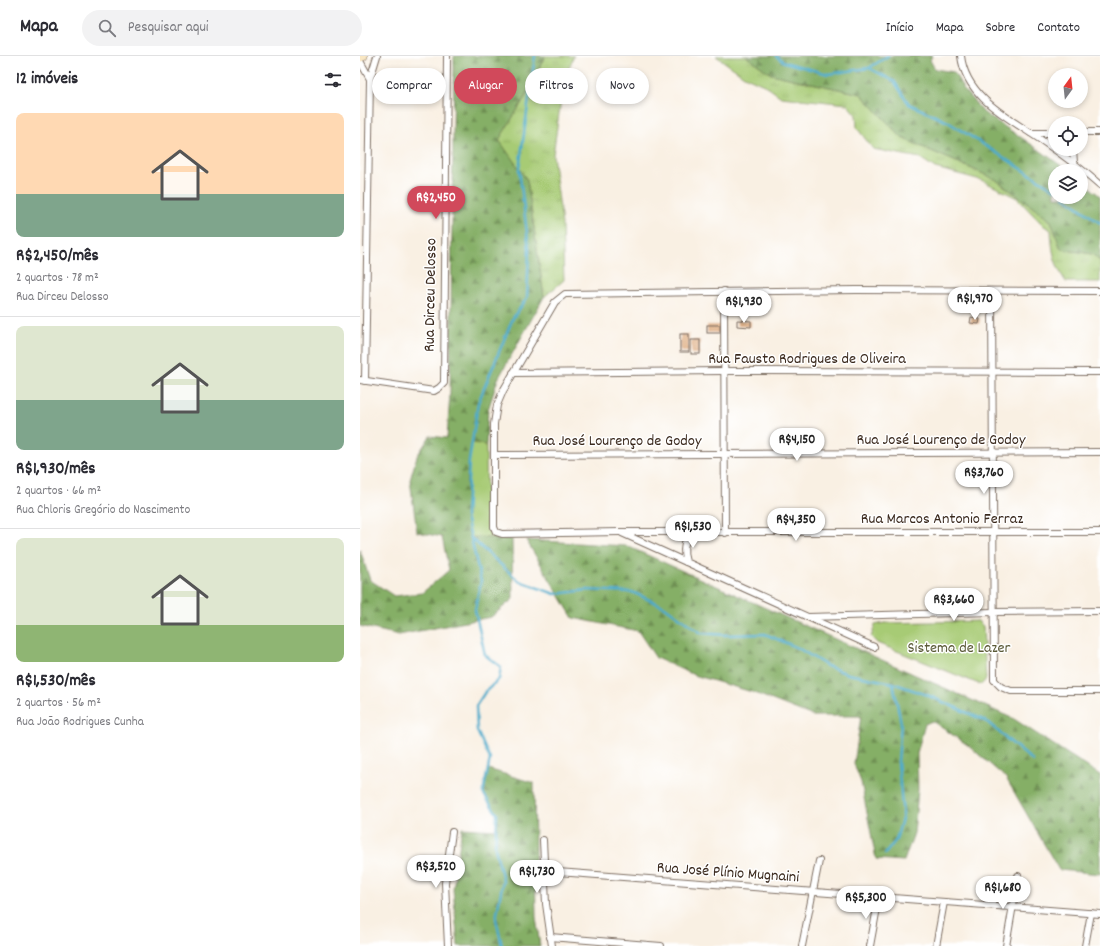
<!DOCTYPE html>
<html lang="pt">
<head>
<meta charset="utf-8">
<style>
	body { margin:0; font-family:Dekko,sans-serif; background:#f2f2f3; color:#2b2b33; height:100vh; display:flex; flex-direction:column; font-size:15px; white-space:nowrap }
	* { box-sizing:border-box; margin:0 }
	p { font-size:13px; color:#7c7c81 }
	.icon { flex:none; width:22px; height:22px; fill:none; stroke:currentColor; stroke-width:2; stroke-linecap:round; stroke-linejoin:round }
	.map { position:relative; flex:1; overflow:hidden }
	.details { display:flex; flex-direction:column; background:#fff; width:360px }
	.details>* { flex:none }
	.hud { position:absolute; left:12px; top:12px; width:380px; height:36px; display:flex; gap:8px }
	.needle { width:26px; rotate:15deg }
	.buttons { position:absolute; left:688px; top:12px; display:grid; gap:8px }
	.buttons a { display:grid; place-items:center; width:40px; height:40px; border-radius:50%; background:#fff; box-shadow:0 2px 6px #0003; font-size:20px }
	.price { position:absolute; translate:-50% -34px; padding:0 9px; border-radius:14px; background:#fff; color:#222; font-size:13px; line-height:26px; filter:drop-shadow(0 1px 2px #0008) }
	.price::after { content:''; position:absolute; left:50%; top:24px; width:12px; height:9px; margin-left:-6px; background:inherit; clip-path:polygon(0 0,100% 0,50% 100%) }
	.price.selected { background:#d1495b; color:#fff }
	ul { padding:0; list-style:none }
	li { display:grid; align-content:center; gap:8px; height:212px; padding:0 16px }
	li+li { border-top:1px solid #e1e1e2 }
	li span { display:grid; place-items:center; height:124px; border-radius:8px; color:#555 }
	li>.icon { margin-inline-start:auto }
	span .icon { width:72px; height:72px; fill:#fffc; stroke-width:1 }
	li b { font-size:17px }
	h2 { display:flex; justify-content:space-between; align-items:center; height:48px; padding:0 16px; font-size:17px }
	.chip { padding:0 14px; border-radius:18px; background:#fff; box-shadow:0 2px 6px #0003; font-size:14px; line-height:36px }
	.chip.selected { background:#d1495b; color:#fff }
	header { display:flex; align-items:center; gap:24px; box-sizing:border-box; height:56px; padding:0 20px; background:#fff; border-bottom:1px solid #e1e1e2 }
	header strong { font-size:19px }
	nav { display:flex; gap:22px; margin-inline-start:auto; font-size:14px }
	.search { width:280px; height:36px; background:#f2f2f3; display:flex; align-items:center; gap:10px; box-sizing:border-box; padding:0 14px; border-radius:22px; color:#7c7c81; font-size:15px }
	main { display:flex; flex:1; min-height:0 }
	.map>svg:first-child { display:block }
	.grass { fill:url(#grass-tufts); stroke:#717a4a }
	.forest { fill:url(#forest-firs); stroke:#606c42 }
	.park { fill:#a7cb75; stroke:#717a4a }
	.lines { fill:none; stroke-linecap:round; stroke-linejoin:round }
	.stream { stroke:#4daccc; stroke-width:2.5 }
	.building { fill:#dead82 }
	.street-casing { stroke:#7e6f63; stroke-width:8 }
	.secondary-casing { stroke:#7e6f63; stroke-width:10 }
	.street { stroke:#fff; stroke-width:6 }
	.secondary { stroke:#f9e7c3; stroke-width:9 }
	.labels { text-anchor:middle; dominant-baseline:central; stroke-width:3; stroke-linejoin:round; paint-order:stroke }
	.street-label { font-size:16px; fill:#3b2a1e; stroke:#fff }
	.park-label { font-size:16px; fill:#5b5a38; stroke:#fff }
</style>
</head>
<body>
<header>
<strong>Mapa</strong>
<div class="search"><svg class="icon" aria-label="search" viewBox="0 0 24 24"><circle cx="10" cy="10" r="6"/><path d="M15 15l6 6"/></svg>Pesquisar aqui</div>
<nav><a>Início</a><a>Mapa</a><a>Sobre</a><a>Contato</a></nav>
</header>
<main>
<section class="details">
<h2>12 imóveis<svg class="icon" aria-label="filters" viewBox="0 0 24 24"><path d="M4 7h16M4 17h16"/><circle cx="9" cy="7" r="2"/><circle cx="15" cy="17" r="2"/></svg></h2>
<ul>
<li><span style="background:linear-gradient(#ffd9b3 65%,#7fa58c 0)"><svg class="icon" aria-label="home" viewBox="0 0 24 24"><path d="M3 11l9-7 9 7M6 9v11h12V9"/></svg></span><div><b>R$2,450/mês</b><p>2 quartos · 78 m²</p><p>Rua Dirceu Delosso</p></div></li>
<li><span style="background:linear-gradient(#dfe7d0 60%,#7fa58c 0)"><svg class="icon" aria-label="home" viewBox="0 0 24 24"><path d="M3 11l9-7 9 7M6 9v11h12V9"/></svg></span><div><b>R$1,930/mês</b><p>2 quartos · 66 m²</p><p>Rua Chloris Gregório do Nascimento</p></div></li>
<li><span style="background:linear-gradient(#dfe7d0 70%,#8fb573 0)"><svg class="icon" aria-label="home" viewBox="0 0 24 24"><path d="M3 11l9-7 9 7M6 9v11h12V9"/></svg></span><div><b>R$1,530/mês</b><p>2 quartos · 56 m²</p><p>Rua João Rodrigues Cunha</p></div></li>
</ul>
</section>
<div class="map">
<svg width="740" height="890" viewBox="0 0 740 890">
	<defs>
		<pattern id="grass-tufts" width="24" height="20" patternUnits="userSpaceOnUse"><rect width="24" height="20" fill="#a7cb75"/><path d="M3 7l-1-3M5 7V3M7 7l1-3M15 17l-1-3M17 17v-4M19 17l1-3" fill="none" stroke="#91ae65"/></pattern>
		<pattern id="forest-firs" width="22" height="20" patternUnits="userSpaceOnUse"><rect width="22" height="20" fill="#85af66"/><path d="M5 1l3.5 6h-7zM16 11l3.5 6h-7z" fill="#6e8f53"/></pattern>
	</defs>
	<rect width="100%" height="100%" fill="#fff"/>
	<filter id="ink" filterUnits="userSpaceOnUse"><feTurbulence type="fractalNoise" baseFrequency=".025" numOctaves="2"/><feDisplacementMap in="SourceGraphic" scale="8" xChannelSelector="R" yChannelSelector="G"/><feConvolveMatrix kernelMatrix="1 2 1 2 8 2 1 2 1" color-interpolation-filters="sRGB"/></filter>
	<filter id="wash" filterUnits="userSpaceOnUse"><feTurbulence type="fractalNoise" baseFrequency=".012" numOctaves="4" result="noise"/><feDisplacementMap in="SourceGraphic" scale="16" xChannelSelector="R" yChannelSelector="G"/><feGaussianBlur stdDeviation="0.9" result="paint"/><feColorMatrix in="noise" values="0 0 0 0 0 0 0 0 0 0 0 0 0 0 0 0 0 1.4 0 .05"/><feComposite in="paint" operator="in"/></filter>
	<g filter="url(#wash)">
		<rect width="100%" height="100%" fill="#f9f0e3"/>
		<g class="grass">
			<path d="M 185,0 L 214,0 L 204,23 L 193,99 L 202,168 L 204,224 L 184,241 L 167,124 L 138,84 L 164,43 Z"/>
			<path d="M 356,0 L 386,0 L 411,18 L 501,38 L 542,82 L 635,123 L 691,165 L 701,193 L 732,198 L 740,205 L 740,226 L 706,226 C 694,208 692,195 691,174 L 684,170 L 657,142 L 621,124 L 575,112 L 560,102 L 513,93 L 497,72 L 496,59 L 487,48 L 421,41 L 406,30 L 384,20 Z"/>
		</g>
		<g class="forest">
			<path d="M 94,0 L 185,0 L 164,43 L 139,84 L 167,124 L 184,241 L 138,323 L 128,354 L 126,389 L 112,387 C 106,418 104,450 110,481 L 152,483 L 153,543 L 131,561 L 39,579 L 0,570 L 0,494 L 10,524 L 34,540 L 62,537 L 89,514 L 82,481 L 57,476 L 50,424 L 57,400 L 70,380 L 87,382 L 90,337 Z"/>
			<path d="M 386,0 L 572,0 L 570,4 L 575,13 L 594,16 L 604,34 L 624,57 L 668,86 L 709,115 L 695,115 L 695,141 L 721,141 L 721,124 L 740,140 L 740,205 L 732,198 L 701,193 L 691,165 L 635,123 L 542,82 L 501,38 L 411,18 Z"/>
			<path d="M 166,484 L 267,490 L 654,663 L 740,719 L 740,818 L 699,814 L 646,722 L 609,690 L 572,665 L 565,668 L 557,697 L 558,734 L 554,777 L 544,805 L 516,803 L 501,726 L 494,708 L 501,660 L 453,660 L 392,636 L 334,619 L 296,602 L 278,575 L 213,562 Z"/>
			<path d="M 128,713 L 174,727 L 176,861 L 180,890 L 98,890 L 93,833 L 102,772 L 137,774 L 137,758 L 123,737 Z"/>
		</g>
		<g class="park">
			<path d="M 112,387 L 126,389 L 127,467 L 132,479 L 137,482 L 110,481 C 104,450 106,418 112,387 Z"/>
			<path d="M 618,565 L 623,570 L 626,623 L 622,628 L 619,628 L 517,587 L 511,581 L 515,569 L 524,567 Z"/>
		</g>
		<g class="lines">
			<g class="stream">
				<path d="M 416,0 L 424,6 L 468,18 L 509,12 L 534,25 L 549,48 L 588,66 L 695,134"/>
				<path d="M 509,12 L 528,0"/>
				<path d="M 704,141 L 740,167"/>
				<path d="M 111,482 L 159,525 L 195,538 L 227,534 L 272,536 L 305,551 L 341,577 L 366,579 L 405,578 L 438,592 L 467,610 L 488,618 L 533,627 L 567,639 L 626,665 L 673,705"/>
				<path d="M 525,798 L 536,784 L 543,759 L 538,706 L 541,667 L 533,627"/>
				<path d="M 142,890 L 136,863 L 143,824 L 135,792 L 137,758 L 123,737 L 130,703 L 117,675 L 116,650 L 125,636 L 139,623 L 141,611 L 125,599 L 115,554 L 121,525 L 106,460 L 109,406 L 118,347 L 153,262 L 167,242 L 169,193 L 159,113 L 175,0"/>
			</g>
		</g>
		<g id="blocks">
			<g class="building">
				<path d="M 27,23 L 49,23 L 49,41 L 26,41 Z"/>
				<path d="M 389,245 L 389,256 L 381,257 L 380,246 Z"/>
				<path d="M 611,261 L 620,263 L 619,268 L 610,267 Z"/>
				<path d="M 377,264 L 391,265 L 391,271 L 377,270 Z"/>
				<rect x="347" y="269" width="13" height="8"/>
				<rect x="320" y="278" width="9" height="18"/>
				<rect x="331" y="284" width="9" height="14"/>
			</g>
		</g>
	</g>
	<g filter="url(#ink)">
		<use href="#blocks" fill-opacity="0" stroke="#7e6f63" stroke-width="1"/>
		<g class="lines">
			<defs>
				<g id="street">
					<path d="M 601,0 C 606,43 653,64 684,86 C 703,99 722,113 740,129"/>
					<path d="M 0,5 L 10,23 L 17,0"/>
					<path d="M 721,76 L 740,76"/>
					<path d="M 671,77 L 695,77"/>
					<path d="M 713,93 L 714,107"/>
					<path d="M 364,235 L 365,477"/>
					<path d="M 632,235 L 634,624 L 641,631 L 651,635 L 740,635"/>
					<path d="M 740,235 L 496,234 L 205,238 L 195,246 L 143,335 L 137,349 L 134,368 L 134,471 L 136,476 L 142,478 L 260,476 L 740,476"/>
					<path d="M 153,317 L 364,315 L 740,316"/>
					<path d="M 0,324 L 74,335 L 79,332 L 84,327 L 87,0"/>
					<path d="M 5,325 L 10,23"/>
					<path d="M 134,399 L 740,396"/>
					<path d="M 262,477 L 514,591"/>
					<path d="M 326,506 C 323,496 323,486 330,477"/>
					<path d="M 448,561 L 633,556 L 740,555"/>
					<path d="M 183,784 L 186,848 L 192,890"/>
					<path d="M 185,815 L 740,858"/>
					<path d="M 190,881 L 301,890"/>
					<path d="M 88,890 L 85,827 L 92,776"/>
					<path d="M 442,890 L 459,805"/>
					<path d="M 510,890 L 519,841"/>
					<path d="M 576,890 L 584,846"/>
					<path d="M 646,890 L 658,820"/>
					<path d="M 725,890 L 731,857"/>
				</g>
				<path id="secondary" d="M 0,1 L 3,0"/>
			</defs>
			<use href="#street" class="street-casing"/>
			<use href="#secondary" class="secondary-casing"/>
			<use href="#street" class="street"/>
			<use href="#secondary" class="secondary"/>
		</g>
	</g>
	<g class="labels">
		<g class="street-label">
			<text transform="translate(71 239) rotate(-89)">Rua Dirceu Delosso</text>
			<text x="447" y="303">Rua Fausto Rodrigues de Oliveira</text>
			<text x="581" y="384">Rua José Lourenço de Godoy</text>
			<text x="257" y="385">Rua José Lourenço de Godoy</text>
			<text x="582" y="463">Rua Marcos Antonio Ferraz</text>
			<text transform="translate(368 817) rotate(4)">Rua José Plínio Mugnaini</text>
		</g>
		<g class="park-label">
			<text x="599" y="592">Sistema de Lazer</text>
		</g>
	</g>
</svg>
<div class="buttons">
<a><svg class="needle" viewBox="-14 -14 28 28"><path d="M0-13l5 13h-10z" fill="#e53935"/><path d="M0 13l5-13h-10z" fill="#7c7c81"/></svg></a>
<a><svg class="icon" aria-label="locate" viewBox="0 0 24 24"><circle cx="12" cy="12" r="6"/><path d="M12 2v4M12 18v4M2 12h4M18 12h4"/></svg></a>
<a><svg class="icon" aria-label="layers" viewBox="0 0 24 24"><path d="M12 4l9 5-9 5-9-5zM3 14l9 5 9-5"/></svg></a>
</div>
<b class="price selected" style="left:76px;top:164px">R$2,450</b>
<b class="price" style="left:615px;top:265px">R$1,970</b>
<b class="price" style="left:384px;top:268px">R$1,930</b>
<b class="price" style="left:437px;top:406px">R$4,150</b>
<b class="price" style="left:624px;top:439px">R$3,760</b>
<b class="price" style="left:436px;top:486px">R$4,350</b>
<b class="price" style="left:333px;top:493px">R$1,530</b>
<b class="price" style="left:594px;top:566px">R$3,660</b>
<b class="price" style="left:76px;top:833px">R$3,520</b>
<b class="price" style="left:177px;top:838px">R$1,730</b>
<b class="price" style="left:643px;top:854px">R$1,680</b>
<b class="price" style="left:506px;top:864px">R$5,300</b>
<div class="hud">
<a class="chip">Comprar</a>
<a class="chip selected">Alugar</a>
<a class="chip">Filtros</a>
<a class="chip">Novo</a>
</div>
</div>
</main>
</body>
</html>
